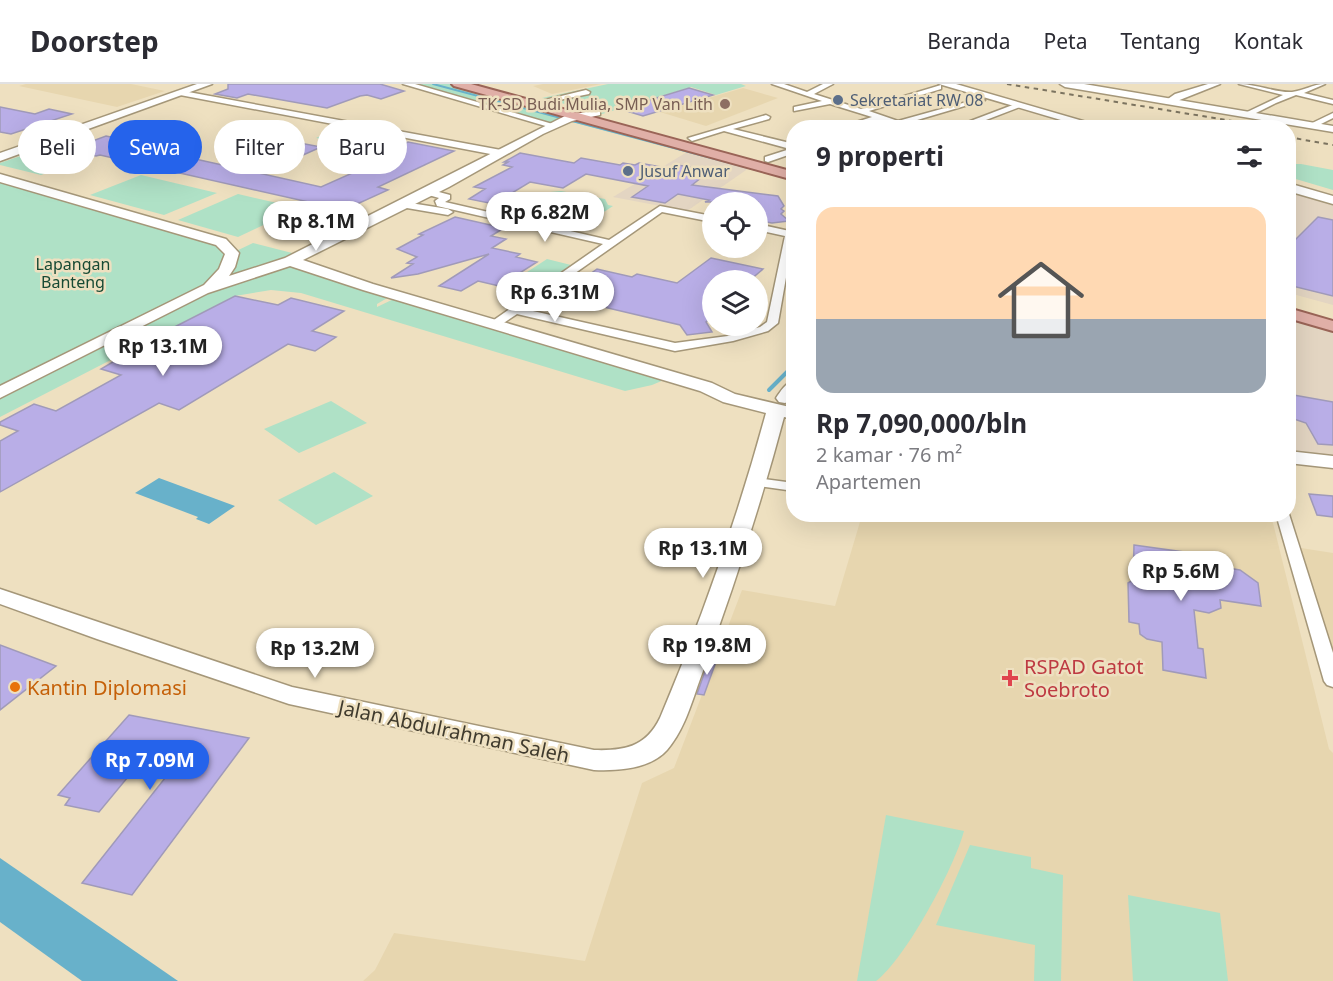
<!DOCTYPE html>
<html lang="id">
<head>
<meta charset="utf-8">
<style>
	body { margin:0; font-family:"Noto Sans",sans-serif; background:#f7f7f7; color:#2b2b33; height:100vh; display:flex; flex-direction:column; font-size:22px; white-space:nowrap }
	* { box-sizing:border-box; margin:0 }
	p { font-size:20px; color:#7c7c81 }
	.icon { flex:none; width:33px; height:33px; fill:none; stroke:currentColor; stroke-width:2; stroke-linecap:round; stroke-linejoin:round }
	.map { position:relative; flex:1; overflow:hidden }
	.sheet { position:absolute; left:786px; top:36px; width:510px; height:402px; display:flex; flex-direction:column; background:#fff; border-radius:24px; box-shadow:0 6px 24px #0002 }
	.sheet>* { flex:none }
	.top-card { position:absolute; left:18px; top:36px; width:570px; height:54px; display:flex; gap:12px }
	.buttons { position:absolute; left:702px; top:108px; display:grid; gap:12px }
	.buttons a { display:grid; place-items:center; width:66px; height:66px; border-radius:50%; background:#fff; box-shadow:0 6px 24px #0002; font-size:30px }
	.price { position:absolute; translate:-50% -51px; padding:0 14px; border-radius:21px; background:#fff; color:#222; font-size:20px; line-height:39px; filter:drop-shadow(0 2px 3px #0008) }
	.price::after { content:''; position:absolute; left:50%; top:36px; width:18px; height:14px; margin-left:-9px; background:inherit; clip-path:polygon(0 0,100% 0,50% 100%) }
	.price.on { background:#2563eb; color:#fff }
	ul { padding:0; list-style:none }
	li { display:grid; align-content:center; gap:12px; height:318px; padding:0 30px }
	li span { display:grid; place-items:center; height:186px; border-radius:18px; color:#555 }
	li>.icon { margin-inline-start:auto }
	span .icon { width:108px; height:108px; fill:#fffc; stroke-width:1 }
	li b { font-size:26px }
	h2 { display:flex; justify-content:space-between; align-items:center; height:72px; padding:0 30px; font-size:26px }
	.chip { padding:0 21px; border-radius:27px; background:#fff; box-shadow:0 6px 24px #0002; font-size:21px; line-height:54px }
	.chip.on { background:#2563eb; color:#fff }
	header { display:flex; align-items:center; gap:36px; box-sizing:border-box; height:84px; padding:0 30px; background:#fff; border-bottom:2px solid #e1e1e2 }
	header strong { font-size:28px }
	nav { display:flex; gap:33px; margin-inline-start:auto; font-size:21px }
	.map>svg:first-child { display:block }
	.commercial { fill:#e3d5c2 }
	.built { fill:#e7d6af }
	.green { fill:#afe1c6 }
	.water { fill:#68b1ca }
	.lines { fill:none; stroke-linecap:round; stroke-linejoin:round }
	.stream-far1 { stroke:#68b1ca; stroke-width:2 }
	.stream { stroke:#68b1ca; stroke-width:4 }
	.building { fill:#b9aee7; stroke:#a09ab9; stroke-width:1.5 }
	.street-casing { stroke:#a59779; stroke-width:3 }
	.secondary-casing { stroke:#a59779; stroke-width:3 }
	.primary-casing { stroke:#9a6457; stroke-width:4 }
	.street { fill:#fff; fill-rule:evenodd }
	.secondary { fill:#fff; fill-rule:evenodd }
	.primary { fill:#e0afa7; fill-rule:evenodd }
	.rail { stroke:#7c7460; stroke-width:2; stroke-dasharray:4.5 4.5; stroke-linecap:butt }
	.service-dot { fill:#5c6f8a; stroke:#eee0c0; stroke-width:2 }
	.education-dot { fill:#8d6e63; stroke:#eee0c0; stroke-width:2 }
	.health-dot { fill:#e0444e; stroke:#eee0c0; stroke-width:2 }
	.food-dot { fill:#e8710a; stroke:#eee0c0; stroke-width:2 }
	.labels { text-anchor:middle; dominant-baseline:central; stroke-width:5; stroke-linejoin:round; paint-order:stroke }
	.far-service-label { font-size:16px; fill:#4e5e75; stroke:#eee0c0; text-anchor:start }
	.far-education-label { font-size:16px; fill:#785e54; stroke:#eee0c0; text-anchor:end }
	.far-park-label { font-size:16px; fill:#174a34; stroke:#eee0c0 }
	.health-label { font-size:20px; fill:#be3a42; stroke:#eee0c0; text-anchor:start }
	.food-label { font-size:20px; fill:#c56008; stroke:#eee0c0; text-anchor:start }
	.street-label { font-size:20px; fill:#403b2e; stroke:#eee0c0 }
</style>
</head>
<body>
<header>
<strong>Doorstep</strong>
<nav><a>Beranda</a><a>Peta</a><a>Tentang</a><a>Kontak</a></nav>
</header>
<div class="map">
<svg width="1333" height="897" viewBox="0 0 1333 897">
	<rect width="100%" height="100%" fill="#eee0c0"/>
	<g class="commercial">
		<path d="M 687,68 L 749,84 L 687,127 L 613,113 Z"/>
		<path d="M 1288,105 L 1333,118 L 1333,221 L 1289,209 Z"/>
		<path d="M 1288,229 L 1333,242 L 1333,378 L 1289,372 Z"/>
	</g>
	<g class="built">
		<path d="M 26,0 L 131,0 L 165,7 L 117,23 L 19,2 Z"/>
		<path d="M 543,0 L 601,0 L 552,10 L 533,2 Z"/>
		<path d="M 743,4 L 778,14 L 706,42 L 660,28 Z"/>
		<path d="M 862,431 L 1271,431 L 1329,665 L 1333,669 L 1333,897 L 363,897 L 375,886 L 394,849 L 585,877 L 642,699 L 674,684 L 742,506 L 835,522 Z"/>
		<path d="M 1301,464 L 1333,469 L 1333,573 Z"/>
	</g>
	<g class="green">
		<path d="M 407,0 L 458,0 L 793,92 L 793,96 L 565,36 L 552,41 Z"/>
		<path d="M 608,0 L 741,0 L 746,2 L 716,11 L 691,3 L 602,30 L 542,14 Z"/>
		<path d="M 338,44 L 363,49 L 342,59 L 316,54 Z"/>
		<path d="M 41,65 L 85,74 L 41,91 L 0,81 L 0,79 Z"/>
		<path d="M 1288,80 L 1301,80 L 1333,86 L 1333,106 L 1289,93 Z"/>
		<path d="M 141,91 L 217,109 L 164,131 L 90,111 Z"/>
		<path d="M 0,94 L 221,158 L 232,169 L 253,159 L 300,171 L 288,176 L 394,210 L 377,220 L 377,223 L 400,212 L 671,293 L 652,301 L 625,307 L 301,209 L 271,206 L 235,212 L 0,333 Z"/>
		<path d="M 561,107 L 605,115 L 608,121 L 613,122 L 583,142 C 573,140 563,143 553,142 C 538,141 512,137 502,127 L 528,110 Z"/>
		<path d="M 238,110 L 299,124 L 238,153 L 178,136 Z"/>
		<path d="M 547,175 L 571,181 L 530,209 L 504,203 Z"/>
		<path d="M 331,317 L 367,339 L 299,369 L 264,345 Z"/>
		<path d="M 334,388 L 373,412 L 316,441 L 278,416 Z"/>
		<path d="M 886,731 L 964,747 C 954,784 906,874 876,897 L 857,897 Z"/>
		<path d="M 970,761 L 1031,773 L 1031,784 L 1063,791 L 1061,897 L 1034,897 L 1035,861 L 936,841 Z"/>
		<path d="M 1128,811 L 1220,829 L 1228,897 L 1133,897 Z"/>
	</g>
	<g class="water">
		<path d="M 159,394 L 235,422 L 209,440 L 196,435 L 198,433 L 135,409 Z"/>
		<path d="M 0,774 L 178,897 L 82,897 L 0,838 Z"/>
	</g>
	<g class="lines">
		<path class="stream-far1" d="M 433,0 L 764,88"/>
		<path class="stream" d="M 769,306 L 794,281"/>
	</g>
	<g class="building">
		<path d="M 228,0 L 380,0 L 404,7 L 381,15 L 367,11 L 360,12 L 327,24 L 248,10 L 237,14 L 215,10 L 228,5 Z"/>
		<path d="M 689,4 L 713,11 L 643,32 L 620,25 Z"/>
		<path d="M 0,23 L 35,30 L 49,25 L 72,30 L 11,50 L 0,48 Z"/>
		<path d="M 242,48 L 321,63 L 301,72 L 222,56 Z"/>
		<path d="M 106,52 L 134,58 L 128,60 L 321,103 L 366,83 L 359,81 L 408,58 L 454,67 L 378,103 L 388,106 L 344,126 L 100,71 L 96,72 L 68,66 Z"/>
		<path d="M 520,69 L 574,79 L 581,74 L 620,81 L 623,79 L 635,81 L 639,79 L 673,85 L 678,81 L 710,87 L 692,101 L 778,112 L 784,122 L 781,125 L 784,127 L 781,130 L 789,137 L 772,139 L 761,137 L 758,133 L 758,118 L 705,118 L 709,116 L 678,110 L 665,119 L 632,113 L 648,102 L 586,90 L 563,104 L 530,98 L 494,120 L 469,115 L 485,105 L 474,103 L 512,83 L 503,81 L 508,78 L 504,78 Z"/>
		<path d="M 455,133 L 504,144 L 491,152 L 506,155 L 492,164 L 520,170 L 516,173 L 537,178 L 499,202 L 478,197 L 461,207 L 439,202 L 489,170 L 418,190 L 391,194 L 413,180 L 407,179 L 417,173 L 397,165 L 423,151 L 419,150 Z"/>
		<path d="M 1318,133 L 1333,136 L 1333,212 L 1288,201 L 1288,163 Z"/>
		<path d="M 711,174 L 763,185 L 750,196 L 712,196 L 712,233 L 706,238 L 712,248 L 687,251 L 680,241 L 595,221 L 600,218 L 564,209 L 597,185 L 632,193 L 637,190 L 677,199 Z"/>
		<path d="M 235,212 L 278,221 L 291,214 L 344,227 L 312,247 L 336,253 L 315,267 L 288,260 L 179,326 L 159,319 L 0,408 L 0,357 L 18,347 L 0,341 L 0,338 L 34,320 L 56,327 L 121,291 L 101,285 L 153,254 Z"/>
		<path d="M 1288,310 L 1333,318 L 1333,361 L 1318,360 L 1306,339 L 1288,333 Z"/>
		<path d="M 1309,410 L 1333,412 L 1333,433 L 1317,431 Z"/>
		<path d="M 1134,461 L 1184,468 L 1185,477 L 1240,486 L 1258,499 L 1261,522 L 1220,516 L 1221,524 L 1209,529 L 1194,526 L 1198,564 L 1203,565 L 1206,594 L 1163,586 L 1162,558 L 1147,555 L 1140,550 L 1139,540 L 1129,538 L 1128,499 L 1133,496 Z"/>
		<path d="M 0,561 L 56,582 L 0,626 Z"/>
		<path d="M 710,573 L 717,575 L 704,611 L 697,610 Z"/>
		<path d="M 129,631 L 249,654 L 132,811 L 82,799 L 169,689 L 137,682 L 99,728 L 65,721 L 70,714 L 58,711 Z"/>
	</g>
	<g class="lines">
		<defs>
			<g id="street">
				<path d="M 403,0 L 415,0 L 556,41 L 549,43 Z"/>
				<path d="M 772,0 L 784,0 L 807,8 L 823,0 L 833,0 L 814,10 L 861,25 L 941,1 L 941,5 L 869,27 L 898,37 L 981,14 L 985,16 L 907,39 L 917,44 C 904,44 885,36 878,37 C 867,38 860,44 850,44 L 850,40 L 872,33 L 830,20 L 794,27 L 794,23 L 822,17 Z"/>
				<path d="M 1208,0 L 1220,0 L 1172,19 L 1165,17 L 1175,10 Z"/>
				<path d="M 1239,0 C 1256,0 1278,9 1292,8 C 1303,7 1313,0 1325,0 L 1304,9 L 1333,16 L 1333,20 L 1296,11 L 1276,19 L 1248,33 L 1244,31 L 1245,29 L 1283,11 Z"/>
				<path d="M 586,6 L 590,8 L 589,10 L 549,18 L 545,16 Z"/>
				<path d="M 183,7 L 501,66 L 505,69 L 501,72 L 180,11 L 179,9 Z"/>
				<path d="M 1018,19 L 1025,21 L 965,44 L 952,44 Z"/>
				<path d="M 1333,29 L 1333,34 L 1313,44 L 1306,42 Z"/>
				<path d="M 766,31 L 770,33 L 769,35 L 733,45 L 794,60 L 794,69 L 768,78 L 765,77 L 765,73 L 790,65 L 724,47 L 692,57 L 688,54 Z"/>
				<path d="M 428,105 L 450,111 L 450,115 L 445,118 L 609,156 L 660,122 L 712,132 L 712,138 L 662,128 L 524,225 L 675,259 L 728,252 L 760,243 L 767,238 L 785,152 L 758,146 L 758,140 L 794,148 L 778,239 L 768,247 L 733,257 L 675,267 L 517,230 L 499,242 L 491,242 L 491,238 L 603,160 L 437,122 L 435,117 L 439,114 L 425,110 L 425,106 Z"/>
				<path d="M 404,118 L 448,125 L 453,128 L 448,131 L 401,123 L 401,119 Z"/>
				<path d="M 756,394 L 794,399 L 794,407 L 751,401 L 749,398 Z"/>
				<path d="M 1288,427 L 1333,569 L 1333,603 L 1327,601 L 1324,597 L 1276,430 L 1288,430 Z"/>
			</g>
			<g id="secondary">
				<path d="M 197,0 L 212,0 L 0,77 L 0,69 Z"/>
				<path d="M 939,0 L 956,0 L 1107,44 L 1088,44 Z"/>
				<path d="M 1060,0 L 1084,0 L 1333,42 L 1333,48 L 1065,3 Z"/>
				<path d="M 596,26 L 600,27 L 600,31 L 572,37 L 543,50 L 449,103 L 303,176 L 373,200 L 712,299 L 735,310 L 794,324 L 794,335 L 784,333 C 761,419 734,503 703,587 C 693,613 686,644 667,666 C 650,685 618,687 594,686 L 289,620 L 97,555 L 0,520 L 0,505 L 292,603 L 594,666 C 624,667 646,663 660,634 C 702,535 738,432 766,329 L 723,318 L 700,307 L 363,206 L 290,182 L 208,209 L 0,314 L 0,302 L 204,201 L 219,185 L 225,170 L 216,161 L 0,98 L 0,90 L 226,155 L 239,169 L 235,183 L 229,192 L 285,174 L 565,32 Z"/>
				<path d="M 1288,99 L 1333,112 L 1333,120 L 1288,107 Z"/>
				<path d="M 794,297 L 794,315 L 785,319 L 779,318 L 776,314 C 781,307 785,299 794,297 Z"/>
				<path d="M 1288,367 L 1333,372 L 1333,384 L 1288,379 Z"/>
			</g>
			<g id="primary">
				<path d="M 452,0 L 471,0 L 794,88 L 794,96 L 454,2 Z"/>
				<path d="M 1288,224 L 1333,237 L 1333,247 L 1288,234 Z"/>
			</g>
		</defs>
		<use href="#street" class="street-casing"/>
		<use href="#secondary" class="secondary-casing"/>
		<use href="#primary" class="primary-casing"/>
		<use href="#street" class="street"/>
		<use href="#secondary" class="secondary"/>
		<use href="#primary" class="primary"/>
		<g class="rail">
			<path d="M 1007,0 L 1275,44"/>
			<path d="M 1288,53 L 1333,61"/>
		</g>
	</g>
	<g class="service-dot">
		<circle cx="838" cy="16" r="6"/>
		<circle cx="628" cy="87" r="6"/>
	</g>
	<circle class="education-dot" cx="725" cy="20" r="6"/>
	<path class="health-dot" d="M1007 585h6v6h6v6h-6v6h-6v-6h-6v-6h6z"/>
	<circle class="food-dot" cx="15" cy="603" r="6"/>
	<g class="labels">
		<g class="far-service-label">
			<text x="850" y="16">Sekretariat RW 08</text>
			<text x="640" y="87">Jusuf Anwar</text>
		</g>
		<g class="far-education-label">
			<text x="713" y="20">TK-SD Budi Mulia, SMP Van Lith</text>
		</g>
		<g class="far-park-label">
			<text x="73" y="180">Lapangan<tspan x="73" dy="18">Banteng</tspan></text>
		</g>
		<g class="health-label">
			<text x="1024" y="582">RSPAD Gatot<tspan x="1024" dy="23">Soebroto</tspan></text>
		</g>
		<g class="food-label">
			<text x="27" y="603">Kantin Diplomasi</text>
		</g>
		<g class="street-label">
			<text transform="translate(454 647) rotate(12)">Jalan Abdulrahman Saleh</text>
		</g>
	</g>
</svg>
<div class="buttons">
<a><svg class="icon" aria-label="locate" viewBox="0 0 24 24"><circle cx="12" cy="12" r="6"/><path d="M12 2v4M12 18v4M2 12h4M18 12h4"/></svg></a>
<a><svg class="icon" aria-label="layers" viewBox="0 0 24 24"><path d="M12 4l9 5-9 5-9-5zM3 14l9 5 9-5"/></svg></a>
</div>
<b class="price" style="left:545px;top:159px">Rp 6.82M</b>
<b class="price" style="left:316px;top:168px">Rp 8.1M</b>
<b class="price" style="left:555px;top:239px">Rp 6.31M</b>
<b class="price" style="left:163px;top:293px">Rp 13.1M</b>
<b class="price" style="left:703px;top:495px">Rp 13.1M</b>
<b class="price" style="left:1181px;top:518px">Rp 5.6M</b>
<b class="price" style="left:707px;top:592px">Rp 19.8M</b>
<b class="price" style="left:315px;top:595px">Rp 13.2M</b>
<b class="price on" style="left:150px;top:707px">Rp 7.09M</b>
<div class="top-card">
<a class="chip">Beli</a>
<a class="chip on">Sewa</a>
<a class="chip">Filter</a>
<a class="chip">Baru</a>
</div>
<section class="sheet">
<h2>9 properti<svg class="icon" aria-label="filters" viewBox="0 0 24 24"><path d="M4 7h16M4 17h16"/><circle cx="9" cy="7" r="2"/><circle cx="15" cy="17" r="2"/></svg></h2>
<ul>
<li><span style="background:linear-gradient(#ffd9b3 60%,#9aa5b1 0)"><svg class="icon" aria-label="home" viewBox="0 0 24 24"><path d="M3 11l9-7 9 7M6 9v11h12V9"/></svg></span><div><b>Rp 7,090,000/bln</b><p>2 kamar · 76 m²</p><p>Apartemen</p></div></li>
</ul>
</section>
</div>
</body>
</html>
